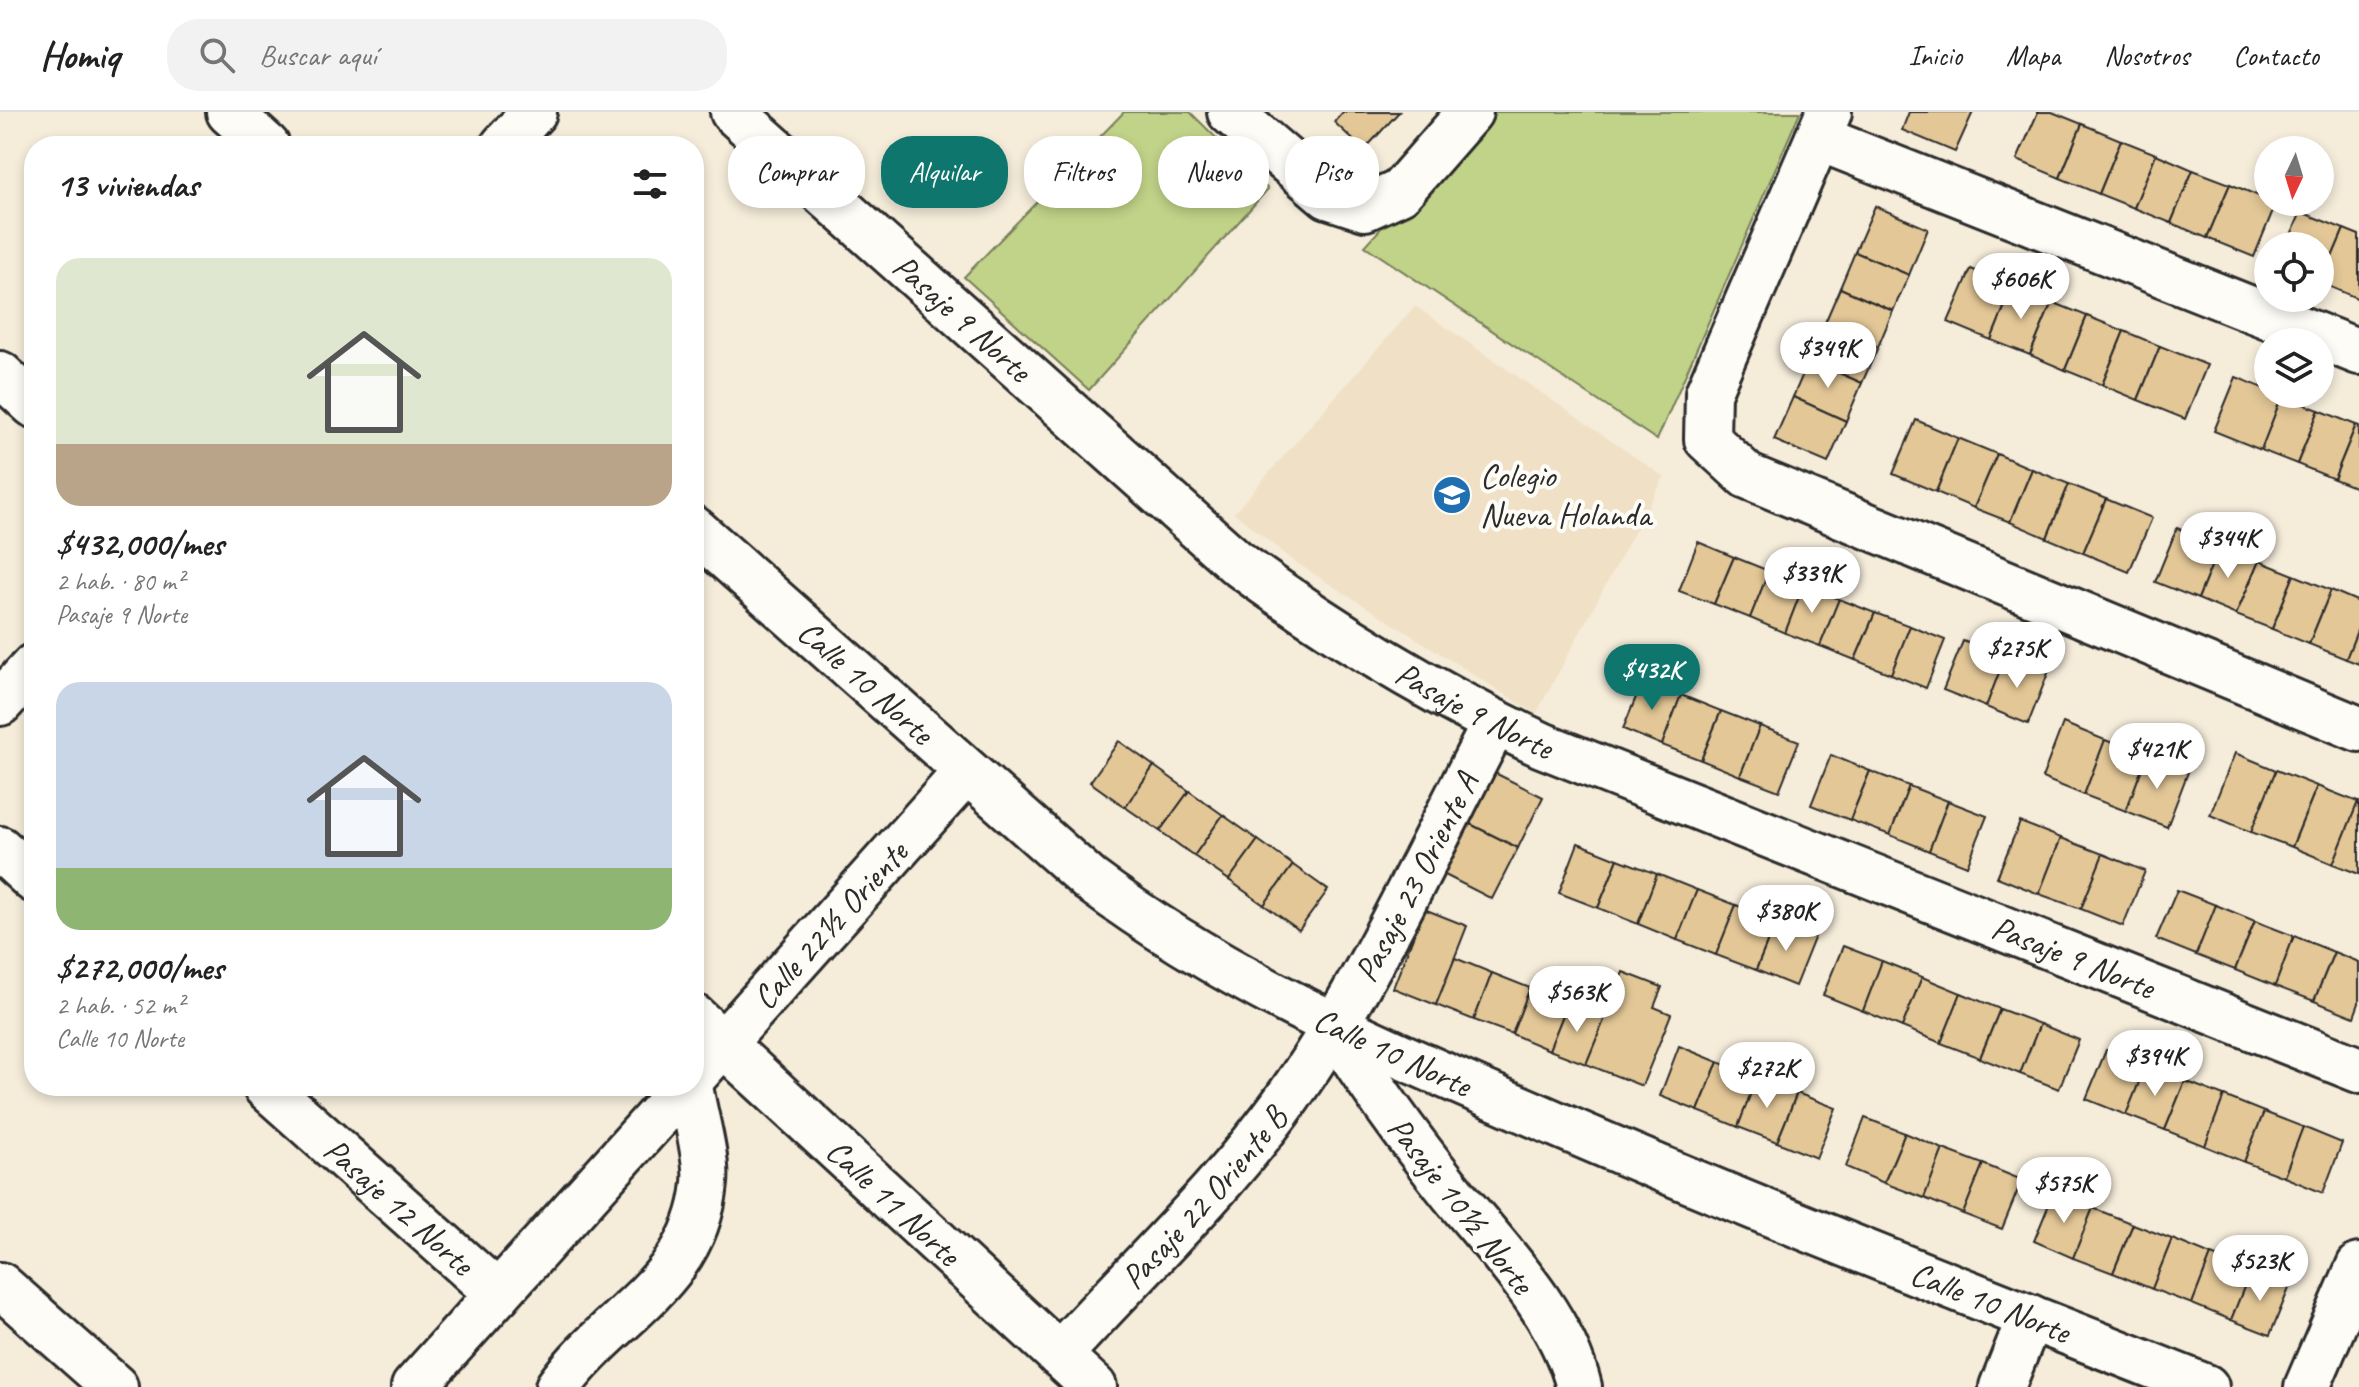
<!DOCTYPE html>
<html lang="es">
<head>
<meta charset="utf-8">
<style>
	body { margin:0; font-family:Caveat,sans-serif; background:#f2f2f2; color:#222; height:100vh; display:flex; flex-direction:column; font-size:30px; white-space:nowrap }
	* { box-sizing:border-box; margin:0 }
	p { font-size:26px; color:#767676 }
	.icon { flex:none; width:44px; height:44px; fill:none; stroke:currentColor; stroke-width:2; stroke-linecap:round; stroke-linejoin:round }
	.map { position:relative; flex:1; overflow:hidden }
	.panel { position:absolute; left:24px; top:24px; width:680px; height:960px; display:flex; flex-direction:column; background:#fff; border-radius:32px; box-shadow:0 4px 12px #0003 }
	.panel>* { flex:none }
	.top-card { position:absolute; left:728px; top:24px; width:760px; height:72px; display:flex; gap:16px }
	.needle { width:52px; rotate:184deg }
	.fabs { position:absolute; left:2254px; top:24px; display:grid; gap:16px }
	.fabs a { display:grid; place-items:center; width:80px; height:80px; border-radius:50%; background:#fff; box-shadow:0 4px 12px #0003; font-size:40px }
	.price { position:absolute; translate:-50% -68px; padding:0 18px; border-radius:28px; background:#fff; color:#222; font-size:26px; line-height:52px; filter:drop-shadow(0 2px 4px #0008) }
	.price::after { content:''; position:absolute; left:50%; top:48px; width:24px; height:18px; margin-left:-12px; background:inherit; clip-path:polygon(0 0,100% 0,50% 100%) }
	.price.on { background:#0f766e; color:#fff }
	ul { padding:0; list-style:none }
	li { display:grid; align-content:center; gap:16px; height:424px; padding:0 32px }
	li span { display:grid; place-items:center; height:248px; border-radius:24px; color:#555 }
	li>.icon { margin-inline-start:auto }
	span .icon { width:144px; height:144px; fill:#fffc; stroke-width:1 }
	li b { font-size:34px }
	h2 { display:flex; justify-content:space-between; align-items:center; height:96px; padding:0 32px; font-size:34px }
	.tag { padding:0 28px; border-radius:32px; background:#fff; box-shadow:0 4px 12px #0003; font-size:28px; line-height:72px }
	.tag.on { background:#0f766e; color:#fff }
	header { display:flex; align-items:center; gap:48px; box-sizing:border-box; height:112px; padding:0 40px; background:#fff; border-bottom:2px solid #e0e0e0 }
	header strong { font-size:38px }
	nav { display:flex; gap:44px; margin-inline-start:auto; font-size:28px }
	.search { width:560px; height:72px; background:#f2f2f2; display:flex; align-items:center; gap:20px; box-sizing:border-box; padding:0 28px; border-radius:32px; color:#767676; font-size:30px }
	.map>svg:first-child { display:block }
	.built { fill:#f0e1c6 }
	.green { fill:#c0d388; stroke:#767f5a; stroke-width:2 }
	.building { fill:#e3c797; stroke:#2b2b2b; stroke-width:2 }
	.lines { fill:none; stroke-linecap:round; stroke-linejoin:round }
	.minor-casing { stroke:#2b2b2b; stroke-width:50 }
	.minor { stroke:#fdfcf7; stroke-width:44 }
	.labels { text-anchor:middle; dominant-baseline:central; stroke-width:8; stroke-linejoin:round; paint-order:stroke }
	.street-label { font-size:34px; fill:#2b2b2b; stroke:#fdfcf7 }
	.poi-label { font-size:34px; fill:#2b2b2b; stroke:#fdfcf7; text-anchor:start }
</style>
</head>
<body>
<header>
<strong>Homiq</strong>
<div class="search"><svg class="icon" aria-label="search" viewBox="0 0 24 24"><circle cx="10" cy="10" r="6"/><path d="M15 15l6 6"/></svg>Buscar aquí</div>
<nav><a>Inicio</a><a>Mapa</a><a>Nosotros</a><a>Contacto</a></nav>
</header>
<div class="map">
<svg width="2359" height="1275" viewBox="0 0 2359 1275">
	<rect width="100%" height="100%" fill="#f5ecda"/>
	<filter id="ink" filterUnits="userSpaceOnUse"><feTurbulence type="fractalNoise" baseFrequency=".0125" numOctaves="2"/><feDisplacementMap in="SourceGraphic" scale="16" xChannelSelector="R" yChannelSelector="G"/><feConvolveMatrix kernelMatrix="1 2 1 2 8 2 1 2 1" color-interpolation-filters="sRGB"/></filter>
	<g filter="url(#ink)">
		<path class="built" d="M 1415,194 L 1664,365 L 1536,602 L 1295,450 L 1234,401 Z"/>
		<g class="green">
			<path d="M 1124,0 L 1190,0 L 1268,77 L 1089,278 L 964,165 Z"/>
			<path d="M 1486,0 L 1800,0 L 1657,328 L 1365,134 Z"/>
		</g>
		<g class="building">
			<path d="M 1343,0 L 1399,0 L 1364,38 L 1334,10 Z"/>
			<path d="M 1909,0 L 1973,0 L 1955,40 L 1902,18 Z"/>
			<path d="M 2038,0 L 2052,0 L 2082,12 L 2060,66 L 2017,48 Z"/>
			<path d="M 2082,12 L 2121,28 L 2099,82 L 2060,66 Z"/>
			<path d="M 2121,28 L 2156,42 L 2134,96 L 2099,82 Z"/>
			<path d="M 2156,42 L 2193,58 L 2171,111 L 2134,96 Z"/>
			<path d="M 2193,58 L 2230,72 L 2207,126 L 2171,111 Z"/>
			<path d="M 2230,72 L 2276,91 L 2254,145 L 2207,126 Z"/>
			<path d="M 1875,94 L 1928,117 L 1909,163 L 1855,140 Z"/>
			<path d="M 2301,100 L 2344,117 L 2321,171 L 2320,134 L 2286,134 Z"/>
			<path d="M 2344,117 L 2359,123 L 2359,187 L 2321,171 Z"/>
			<path d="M 1855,140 L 1909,163 L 1893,199 L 1840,176 Z"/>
			<path d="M 1971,157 L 2013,174 L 1991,228 L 1948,210 Z"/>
			<path d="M 2013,174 L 2052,190 L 2030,243 L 1991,228 Z"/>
			<path d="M 1840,176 L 1893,199 L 1878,235 L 1824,213 Z"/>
			<path d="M 2052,190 L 2087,204 L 2065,258 L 2030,243 Z"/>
			<path d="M 2087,204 L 2124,219 L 2102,273 L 2065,258 Z"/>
			<path d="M 1824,213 L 1878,235 L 1862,271 L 1809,248 Z"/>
			<path d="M 2124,219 L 2160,234 L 2138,288 L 2102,273 Z"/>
			<path d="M 2160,234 L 2207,253 L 2185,307 L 2138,288 Z"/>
			<path d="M 1809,248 L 1862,271 L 1846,309 L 1793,285 Z"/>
			<path d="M 2236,265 L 2268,278 L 2268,282 L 2282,284 L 2261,338 L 2214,319 Z"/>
			<path d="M 2282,284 L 2319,298 L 2297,352 L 2261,338 Z"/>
			<path d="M 1793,285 L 1846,309 L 1828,351 L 1774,328 Z"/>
			<path d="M 2319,298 L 2356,313 L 2334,367 L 2297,352 Z"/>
			<path d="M 1916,308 L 1958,326 L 1936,380 L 1893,362 Z"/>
			<path d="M 2356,313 L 2359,314 L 2359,377 L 2334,367 Z"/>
			<path d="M 1958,326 L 1997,342 L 1974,396 L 1936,380 Z"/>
			<path d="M 1997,342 L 2032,357 L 2010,410 L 1974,396 Z"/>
			<path d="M 2032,357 L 2069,372 L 2047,426 L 2010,410 Z"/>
			<path d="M 2069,372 L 2106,387 L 2083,441 L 2047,426 Z"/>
			<path d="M 2106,387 L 2152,406 L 2129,460 L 2083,441 Z"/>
			<path d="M 2177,416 L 2220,433 L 2198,487 L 2155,470 Z"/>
			<path d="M 1698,430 L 1734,445 L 1714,492 L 1679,479 Z"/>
			<path d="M 2220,433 L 2259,449 L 2236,503 L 2198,487 Z"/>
			<path d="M 1734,445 L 1769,459 L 1750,506 L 1714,492 Z"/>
			<path d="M 2259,449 L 2294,463 L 2272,517 L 2236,503 Z"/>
			<path d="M 1769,459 L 1804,472 L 1785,521 L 1750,506 Z"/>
			<path d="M 2294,463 L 2331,478 L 2309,532 L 2272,517 Z"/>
			<path d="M 1804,472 L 1839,487 L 1820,534 L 1785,521 Z"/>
			<path d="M 2331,478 L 2359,490 L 2359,514 L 2346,547 L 2309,532 Z"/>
			<path d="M 1839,487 L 1875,501 L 1855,548 L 1820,534 Z"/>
			<path d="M 1875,501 L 1910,514 L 1891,562 L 1855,548 Z"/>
			<path d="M 1910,514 L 1945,528 L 1926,576 L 1891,562 Z"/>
			<path d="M 2359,514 L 2359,552 L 2346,547 Z"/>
			<path d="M 1963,529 L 2005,545 L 1986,595 L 1943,578 Z"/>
			<path d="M 2005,545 L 2048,561 L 2028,612 L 1986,595 Z"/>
			<path d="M 1643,568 L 1681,583 L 1662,633 L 1623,617 Z"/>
			<path d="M 1681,583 L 1721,599 L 1701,648 L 1662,633 Z"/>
			<path d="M 1721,599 L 1760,614 L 1740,664 L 1701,648 Z"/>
			<path d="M 2063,611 L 2105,628 L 2084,683 L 2042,666 Z"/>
			<path d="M 1760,614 L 1799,629 L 1779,679 L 1740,664 Z"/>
			<path d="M 2105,628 L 2147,643 L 2126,699 L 2084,683 Z"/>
			<path d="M 1119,629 L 1154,654 L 1125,695 L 1090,670 Z"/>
			<path d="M 2235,641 L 2276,658 L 2251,720 L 2210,703 Z"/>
			<path d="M 1831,643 L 1870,659 L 1850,708 L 1811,693 Z"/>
			<path d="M 2147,643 L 2188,660 L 2167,715 L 2126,699 Z"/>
			<path d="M 1154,654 L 1189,679 L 1160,719 L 1125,695 Z"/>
			<path d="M 2276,658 L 2317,674 L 2292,735 L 2251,720 Z"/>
			<path d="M 1870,659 L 1909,674 L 1890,723 L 1850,708 Z"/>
			<path d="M 1495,661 L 1543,685 L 1518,736 L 1470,712 Z"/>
			<path d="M 1909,674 L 1948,689 L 1929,739 L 1890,723 Z"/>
			<path d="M 2317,674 L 2358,690 L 2333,752 L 2292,735 Z"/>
			<path d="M 1189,679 L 1223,703 L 1194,744 L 1160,719 Z"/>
			<path d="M 1948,689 L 1987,704 L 1967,754 L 1929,739 Z"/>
			<path d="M 2358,690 L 2359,690 L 2359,762 L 2333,752 Z"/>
			<path d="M 1223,703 L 1258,728 L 1229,768 L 1194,744 Z"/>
			<path d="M 2020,710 L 2061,726 L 2039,782 L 1997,765 Z"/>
			<path d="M 1470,712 L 1518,736 L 1492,787 L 1443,762 Z"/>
			<path d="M 2061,726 L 2103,742 L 2081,797 L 2039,782 Z"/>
			<path d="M 1258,728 L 1293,753 L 1264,793 L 1229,768 Z"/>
			<path d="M 1578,731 L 1618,747 L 1598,796 L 1559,781 Z"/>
			<path d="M 2103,742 L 2145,759 L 2123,814 L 2081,797 Z"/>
			<path d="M 1618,747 L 1657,762 L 1638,812 L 1598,796 Z"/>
			<path d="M 1293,753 L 1328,778 L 1299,818 L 1264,793 Z"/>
			<path d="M 1657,762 L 1697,778 L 1677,828 L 1638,812 Z"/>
			<path d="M 1697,778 L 1736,793 L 1716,843 L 1677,828 Z"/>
			<path d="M 2177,778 L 2216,793 L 2196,843 L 2156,827 Z"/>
			<path d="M 1736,793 L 1776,809 L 1756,858 L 1716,843 Z"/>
			<path d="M 2216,793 L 2255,809 L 2235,858 L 2196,843 Z"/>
			<path d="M 1424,797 L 1467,814 L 1436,893 L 1393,876 Z"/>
			<path d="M 1776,809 L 1815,824 L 1795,874 L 1756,858 Z"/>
			<path d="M 2255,809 L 2294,824 L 2275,874 L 2235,858 Z"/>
			<path d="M 2294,824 L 2334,840 L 2314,889 L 2275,874 Z"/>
			<path d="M 1843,834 L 1882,849 L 1863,899 L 1823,883 Z"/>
			<path d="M 2334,840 L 2359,850 L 2359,891 L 2354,905 L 2314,889 Z"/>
			<path d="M 1455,846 L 1492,861 L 1474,908 L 1436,893 Z"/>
			<path d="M 1882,849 L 1922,865 L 1902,915 L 1863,899 Z"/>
			<path d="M 1623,860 L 1662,875 L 1654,895 L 1671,902 L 1642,974 L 1586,952 Z"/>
			<path d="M 1492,861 L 1530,876 L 1512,922 L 1474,908 Z"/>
			<path d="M 1922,865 L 1961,881 L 1941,931 L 1902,915 Z"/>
			<path d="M 1530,876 L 1568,891 L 1549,938 L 1512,922 Z"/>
			<path d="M 1961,881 L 2000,897 L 1980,946 L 1941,931 Z"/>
			<path d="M 1568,891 L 1605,906 L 1586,952 L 1549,938 Z"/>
			<path d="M 2000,897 L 2040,912 L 2020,962 L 1980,946 Z"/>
			<path d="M 2040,912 L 2079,928 L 2059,977 L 2020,962 Z"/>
			<path d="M 1679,934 L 1718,950 L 1698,999 L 1660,984 Z"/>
			<path d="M 2106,938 L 2146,953 L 2126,1003 L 2086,987 Z"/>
			<path d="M 1718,950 L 1757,965 L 1738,1015 L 1698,999 Z"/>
			<path d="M 2146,953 L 2185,969 L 2165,1018 L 2126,1003 Z"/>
			<path d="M 1757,965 L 1797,981 L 1777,1030 L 1738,1015 Z"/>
			<path d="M 2185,969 L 2224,984 L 2205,1034 L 2165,1018 Z"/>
			<path d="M 1797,981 L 1836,996 L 1816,1046 L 1777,1030 Z"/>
			<path d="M 2224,984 L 2264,1000 L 2244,1050 L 2205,1034 Z"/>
			<path d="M 2264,1000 L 2303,1015 L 2284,1065 L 2244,1050 Z"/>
			<path d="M 1865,1006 L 1905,1021 L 1884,1071 L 1846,1055 Z"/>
			<path d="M 2303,1015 L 2342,1031 L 2323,1081 L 2284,1065 Z"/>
			<path d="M 1905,1021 L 1943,1037 L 1924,1086 L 1884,1071 Z"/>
			<path d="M 1943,1037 L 1983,1052 L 1963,1102 L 1924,1086 Z"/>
			<path d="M 1983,1052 L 2022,1068 L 2002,1117 L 1963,1102 Z"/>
			<path d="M 2054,1080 L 2093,1096 L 2073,1146 L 2034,1129 Z"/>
			<path d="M 2093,1096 L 2133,1112 L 2113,1161 L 2073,1146 Z"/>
			<path d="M 2133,1112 L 2172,1127 L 2152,1177 L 2113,1161 Z"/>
			<path d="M 2172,1127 L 2211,1143 L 2192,1192 L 2152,1177 Z"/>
			<path d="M 2211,1143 L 2251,1158 L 2231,1208 L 2192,1192 Z"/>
			<path d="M 2251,1158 L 2290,1174 L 2270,1223 L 2231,1208 Z"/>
		</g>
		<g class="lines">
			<defs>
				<g id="minor">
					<path d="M 229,0 L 267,34"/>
					<path id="s1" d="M 733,0 L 1236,450 C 1331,520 1435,583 1542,633 L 2359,958"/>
					<path d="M 1230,0 L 1328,84 L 1365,96 L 1400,80 L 1470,0"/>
					<path d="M 1829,0 L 1708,281 L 1707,327 L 1747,364 L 2359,617"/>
					<path d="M 1818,26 L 2359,240"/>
					<path d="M 503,34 L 534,0"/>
					<path d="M 0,262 L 34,293"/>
					<path id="s2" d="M 694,417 L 1090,768 C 1228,871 1374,933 1531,1001 C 1753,1098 1980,1185 2206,1275"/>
					<path d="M 0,591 L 34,554"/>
					<path d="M 0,737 L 34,768"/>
					<path id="s3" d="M 694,905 L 1094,1275"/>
					<path d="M 1334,915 C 1370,974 1409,1027 1452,1081 C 1499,1139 1561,1201 1579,1275"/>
					<path d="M 694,964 L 965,661"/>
					<path id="s4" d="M 265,974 L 498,1182"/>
					<path d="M 0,1173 L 115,1275"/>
					<path id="s5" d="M 1059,1243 C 1136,1158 1223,1077 1289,984 C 1370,869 1429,736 1495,611"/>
					<path d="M 414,1275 L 685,974"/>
					<path d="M 558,1275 C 610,1202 696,1171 705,1071 C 708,1045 694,1001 690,974"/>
					<path d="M 2002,1275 L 2030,1205"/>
					<path d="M 2307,1275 L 2359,1154"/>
				</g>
			</defs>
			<use href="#minor" class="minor-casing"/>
			<use href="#minor" class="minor"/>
		</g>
	</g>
	<defs>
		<symbol id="school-disc" viewBox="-11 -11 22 22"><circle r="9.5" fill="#1f6fb2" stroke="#fdfcf7"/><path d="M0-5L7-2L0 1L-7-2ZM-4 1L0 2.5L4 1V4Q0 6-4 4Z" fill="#fff"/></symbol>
	</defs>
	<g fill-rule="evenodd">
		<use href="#school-disc" x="1430" y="361" width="44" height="44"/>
	</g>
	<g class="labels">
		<g class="street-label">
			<text stroke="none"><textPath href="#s1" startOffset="308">Pasaje 9 Norte</textPath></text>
			<text stroke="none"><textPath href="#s2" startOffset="230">Calle 10 Norte</textPath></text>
			<text stroke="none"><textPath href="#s1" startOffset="956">Pasaje 9 Norte</textPath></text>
			<text stroke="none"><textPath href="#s5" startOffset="600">Pasaje 23 Oriente A</textPath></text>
			<text transform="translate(830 813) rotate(-48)">Calle 22½ Oriente</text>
			<text stroke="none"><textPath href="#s1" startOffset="1604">Pasaje 9 Norte</textPath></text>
			<text stroke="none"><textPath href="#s2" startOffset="878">Calle 10 Norte</textPath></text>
			<text stroke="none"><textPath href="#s5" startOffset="214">Pasaje 22 Oriente B</textPath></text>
			<text stroke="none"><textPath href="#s3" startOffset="272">Calle 11 Norte</textPath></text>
			<text transform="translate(1461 1093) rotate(52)">Pasaje 10½ Norte</text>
			<text stroke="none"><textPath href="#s4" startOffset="180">Pasaje 12 Norte</textPath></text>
			<text stroke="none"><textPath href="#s2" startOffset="1526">Calle 10 Norte</textPath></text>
		</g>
		<g class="poi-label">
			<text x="1480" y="363">Colegio<tspan x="1480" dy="39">Nueva Holanda</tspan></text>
		</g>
	</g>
</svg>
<div class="fabs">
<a><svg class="needle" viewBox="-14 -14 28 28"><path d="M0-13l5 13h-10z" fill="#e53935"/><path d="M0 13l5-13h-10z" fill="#767676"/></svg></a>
<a><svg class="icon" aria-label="locate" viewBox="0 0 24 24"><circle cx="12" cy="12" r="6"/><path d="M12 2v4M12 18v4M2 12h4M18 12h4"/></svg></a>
<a><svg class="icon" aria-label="layers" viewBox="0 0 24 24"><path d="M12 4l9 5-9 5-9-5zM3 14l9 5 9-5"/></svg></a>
</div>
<b class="price" style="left:2021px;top:209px">$606K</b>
<b class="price" style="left:1828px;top:278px">$349K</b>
<b class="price" style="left:2228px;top:468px">$344K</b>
<b class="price" style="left:1812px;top:503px">$339K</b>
<b class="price" style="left:2017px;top:578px">$275K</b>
<b class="price on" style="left:1652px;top:600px">$432K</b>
<b class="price" style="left:2157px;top:679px">$421K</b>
<b class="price" style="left:1786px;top:841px">$380K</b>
<b class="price" style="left:1577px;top:922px">$563K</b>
<b class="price" style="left:2155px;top:986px">$394K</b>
<b class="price" style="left:1767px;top:998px">$272K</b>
<b class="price" style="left:2064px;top:1113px">$575K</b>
<b class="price" style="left:2260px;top:1191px">$523K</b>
<div class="top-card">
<a class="tag">Comprar</a>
<a class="tag on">Alquilar</a>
<a class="tag">Filtros</a>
<a class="tag">Nuevo</a>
<a class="tag">Piso</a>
</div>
<section class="panel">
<h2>13 viviendas<svg class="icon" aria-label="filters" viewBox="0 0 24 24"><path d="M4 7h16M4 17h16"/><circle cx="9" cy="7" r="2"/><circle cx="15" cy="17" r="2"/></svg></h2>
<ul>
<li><span style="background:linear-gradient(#dfe7d0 75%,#b9a48a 0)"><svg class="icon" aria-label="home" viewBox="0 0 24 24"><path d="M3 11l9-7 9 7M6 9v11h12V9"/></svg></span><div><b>$432,000/mes</b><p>2 hab. · 80 m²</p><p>Pasaje 9 Norte</p></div></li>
<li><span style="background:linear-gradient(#c9d6e8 75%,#8fb573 0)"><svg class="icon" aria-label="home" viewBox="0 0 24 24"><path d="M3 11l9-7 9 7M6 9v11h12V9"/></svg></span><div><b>$272,000/mes</b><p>2 hab. · 52 m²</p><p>Calle 10 Norte</p></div></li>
</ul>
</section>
</div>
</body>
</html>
